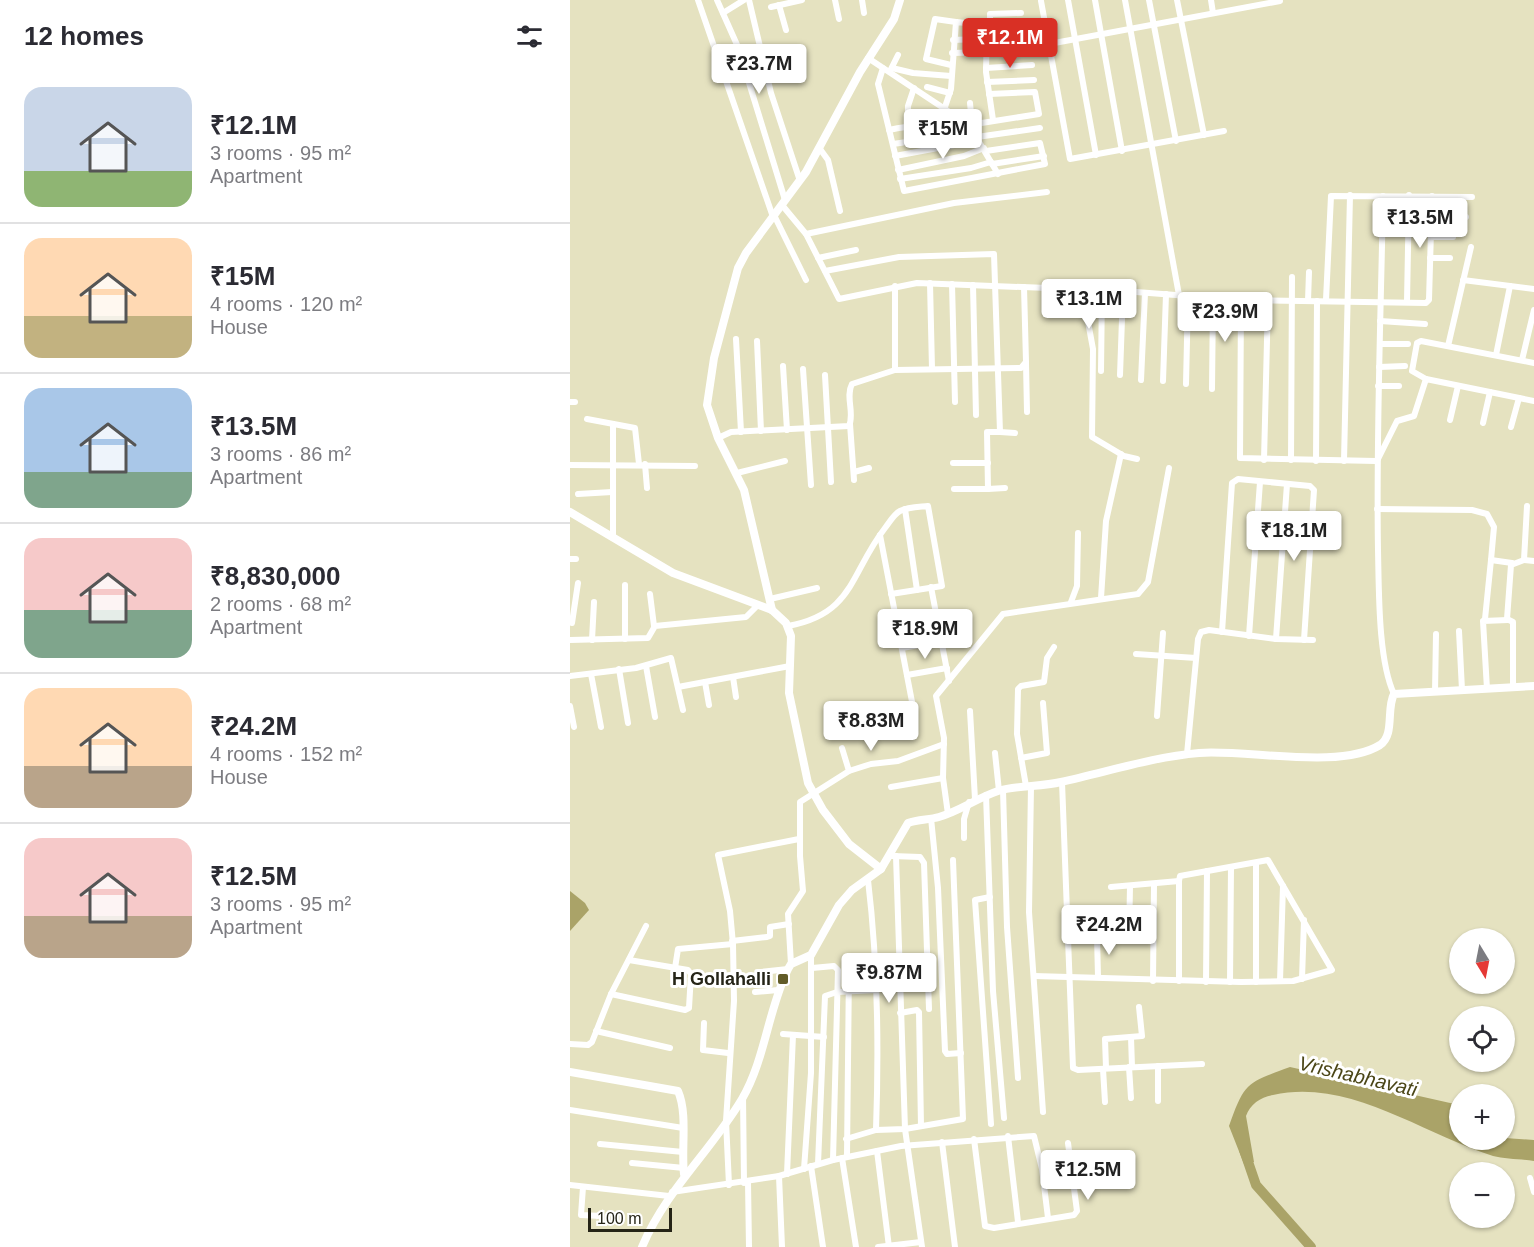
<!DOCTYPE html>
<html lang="en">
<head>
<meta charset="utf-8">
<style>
	body { margin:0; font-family:Arial,sans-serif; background:#f2f2f3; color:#2b2b33; height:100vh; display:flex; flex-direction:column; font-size:22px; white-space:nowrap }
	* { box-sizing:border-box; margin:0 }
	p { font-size:20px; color:#7c7c81 }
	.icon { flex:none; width:33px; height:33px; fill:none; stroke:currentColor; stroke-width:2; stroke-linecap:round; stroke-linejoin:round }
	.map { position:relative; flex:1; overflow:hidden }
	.details { display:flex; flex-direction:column; background:#fff; width:570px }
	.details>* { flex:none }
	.needle { width:39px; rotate:170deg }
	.buttons { position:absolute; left:879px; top:928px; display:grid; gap:12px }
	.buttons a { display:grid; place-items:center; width:66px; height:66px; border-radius:50%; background:#fff; box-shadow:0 2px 4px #0004; font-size:30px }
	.scale { position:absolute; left:18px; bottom:15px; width:84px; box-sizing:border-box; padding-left:6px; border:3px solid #252417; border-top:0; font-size:16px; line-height:21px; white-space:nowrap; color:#252417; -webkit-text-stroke:4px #fff; paint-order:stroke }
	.price { position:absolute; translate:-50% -51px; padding:0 14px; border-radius:6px; background:#fff; color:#222; font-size:20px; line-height:39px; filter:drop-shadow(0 2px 3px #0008) }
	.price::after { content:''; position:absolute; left:50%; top:36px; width:18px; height:14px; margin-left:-9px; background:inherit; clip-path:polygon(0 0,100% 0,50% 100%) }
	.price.on { background:#d93025; color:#fff }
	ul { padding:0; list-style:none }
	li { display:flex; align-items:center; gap:18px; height:150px; padding:0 24px }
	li+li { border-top:2px solid #e1e1e2 }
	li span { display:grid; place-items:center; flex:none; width:168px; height:120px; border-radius:18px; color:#555 }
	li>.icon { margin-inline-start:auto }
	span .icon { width:72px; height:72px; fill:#fffc; stroke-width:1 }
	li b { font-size:26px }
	h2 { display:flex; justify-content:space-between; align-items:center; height:72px; padding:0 24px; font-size:26px }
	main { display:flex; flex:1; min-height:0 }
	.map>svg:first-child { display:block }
	.water { fill:#aaa368 }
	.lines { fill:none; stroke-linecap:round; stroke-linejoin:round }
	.river { stroke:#aaa368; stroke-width:10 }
	.minor { stroke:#fff; stroke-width:6 }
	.tertiary { stroke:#fff; stroke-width:8 }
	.poi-dot { fill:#615b27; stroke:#fff; stroke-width:2 }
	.labels { text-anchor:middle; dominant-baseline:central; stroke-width:6; stroke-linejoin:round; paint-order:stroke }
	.poi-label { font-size:18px; font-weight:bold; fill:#252417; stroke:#fff; text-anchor:end }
	.water-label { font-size:20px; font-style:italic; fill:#4b4617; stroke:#fff }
</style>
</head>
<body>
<main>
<section class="details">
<h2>12 homes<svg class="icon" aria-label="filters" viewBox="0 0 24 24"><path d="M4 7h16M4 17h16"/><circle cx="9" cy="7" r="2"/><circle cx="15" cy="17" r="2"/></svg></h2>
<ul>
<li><span style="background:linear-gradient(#c9d6e8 70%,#8fb573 0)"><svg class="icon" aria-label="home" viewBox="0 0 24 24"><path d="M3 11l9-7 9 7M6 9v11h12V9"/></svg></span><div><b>₹12.1M</b><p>3 rooms · 95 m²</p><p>Apartment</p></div></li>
<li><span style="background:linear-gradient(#ffd9b3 65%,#c2b280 0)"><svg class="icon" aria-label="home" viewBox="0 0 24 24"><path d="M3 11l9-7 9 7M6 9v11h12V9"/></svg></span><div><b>₹15M</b><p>4 rooms · 120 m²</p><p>House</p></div></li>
<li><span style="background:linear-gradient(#a9c7e8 70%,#7fa58c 0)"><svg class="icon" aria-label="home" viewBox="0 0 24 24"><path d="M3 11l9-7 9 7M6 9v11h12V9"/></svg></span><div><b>₹13.5M</b><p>3 rooms · 86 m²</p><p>Apartment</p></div></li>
<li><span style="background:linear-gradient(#f6c9c9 60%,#7fa58c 0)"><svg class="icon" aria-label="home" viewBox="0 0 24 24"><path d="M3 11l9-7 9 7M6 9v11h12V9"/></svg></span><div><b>₹8,830,000</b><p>2 rooms · 68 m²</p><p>Apartment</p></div></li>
<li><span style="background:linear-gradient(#ffd9b3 65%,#b9a48a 0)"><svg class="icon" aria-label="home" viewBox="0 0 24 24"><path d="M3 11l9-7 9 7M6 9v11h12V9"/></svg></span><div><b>₹24.2M</b><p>4 rooms · 152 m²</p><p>House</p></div></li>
<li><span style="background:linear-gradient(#f6c9c9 65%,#b9a48a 0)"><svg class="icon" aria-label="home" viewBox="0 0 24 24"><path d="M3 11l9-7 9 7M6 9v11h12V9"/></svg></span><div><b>₹12.5M</b><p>3 rooms · 95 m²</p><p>Apartment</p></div></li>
</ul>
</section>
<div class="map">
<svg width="964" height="1247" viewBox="0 0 964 1247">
	<rect width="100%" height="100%" fill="#e5e2c0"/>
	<g class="water">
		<path d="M 0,891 L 15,903 L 19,910 L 0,931 Z"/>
		<path d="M 720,1067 L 889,1105 L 890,1140 L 934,1140 L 935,1138 L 964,1140 L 964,1161 C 951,1159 935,1159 923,1156 C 852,1134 780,1078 703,1095 C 691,1097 680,1104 676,1116 L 684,1162 L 674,1164 L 659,1126 C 675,1081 677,1083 720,1067 Z"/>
	</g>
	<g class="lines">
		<path class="river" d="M 674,1150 L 686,1185 L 741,1247"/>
		<g class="minor">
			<path d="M 128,0 L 203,217"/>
			<path d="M 147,0 L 168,47 L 215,200"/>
			<path d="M 179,0 L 201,93 L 230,181"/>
			<path d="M 265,0 L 269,19"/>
			<path d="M 292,0 L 294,13"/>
			<path d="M 498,0 L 526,155"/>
			<path d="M 525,0 L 552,151"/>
			<path d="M 555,0 L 609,295"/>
			<path d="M 579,0 L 606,141"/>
			<path d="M 607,0 L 634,135"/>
			<path d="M 641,0 L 643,13"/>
			<path d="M 471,1 L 500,159 L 654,131"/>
			<path d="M 209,5 L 216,30"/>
			<path d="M 201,7 L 232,0"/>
			<path d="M 153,13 L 174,0"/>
			<path d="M 417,25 L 450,26"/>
			<path d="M 420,25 L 420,14 L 451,13"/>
			<path d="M 383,40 L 457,37"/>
			<path d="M 479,44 L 710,1"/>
			<path d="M 382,53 L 459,51"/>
			<path d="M 298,58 L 399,125 L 428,174"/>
			<path d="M 381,65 L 356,59 L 365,19 L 386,22"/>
			<path d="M 313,68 L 308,84 L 334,191 L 475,164 L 470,143 L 416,151"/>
			<path d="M 322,68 L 343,73 L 381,76"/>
			<path d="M 416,68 L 462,65"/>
			<path d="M 321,69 L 328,55"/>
			<path d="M 417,82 L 464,80"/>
			<path d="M 357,87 L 380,93"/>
			<path d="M 400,103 L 402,124"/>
			<path d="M 375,107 L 381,89 L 386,22 L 417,25 L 416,72 L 423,120"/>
			<path d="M 338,120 L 338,106 L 344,88"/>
			<path d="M 399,125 L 469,114 L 465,92 L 419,94"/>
			<path d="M 319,130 C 336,126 369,122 383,134"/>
			<path d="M 379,130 L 384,113"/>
			<path d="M 407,137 L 470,128"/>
			<path d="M 323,144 L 371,137 L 403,129"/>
			<path d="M 250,149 L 258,160 L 270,211"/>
			<path d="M 325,156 L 384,145"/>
			<path d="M 422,164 L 474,156"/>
			<path d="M 328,170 L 394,156 L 414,148"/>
			<path d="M 330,179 L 401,168 L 421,162"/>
			<path d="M 813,196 C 811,314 806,432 808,550 C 809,590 808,660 824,694"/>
			<path d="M 212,205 L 236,234 L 269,299 L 347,283 L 553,291 L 671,300 L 856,303 L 859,300 L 862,196"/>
			<path d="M 204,215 L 236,280"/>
			<path d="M 861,217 L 896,217"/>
			<path d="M 236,234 L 384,203 L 477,192"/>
			<path d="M 861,237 L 883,237"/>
			<path d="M 248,258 L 286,250"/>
			<path d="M 860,258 L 880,258"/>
			<path d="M 255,271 L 329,257 L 424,254 L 430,432 L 445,433"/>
			<path d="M 893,280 L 964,289"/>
			<path d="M 360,283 L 362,369"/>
			<path d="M 382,284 L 385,402"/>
			<path d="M 403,285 L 406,415"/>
			<path d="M 325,286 L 325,370"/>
			<path d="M 512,289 L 523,349 L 522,437 L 554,456 L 567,459"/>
			<path d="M 671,300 L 670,458 L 806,461"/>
			<path d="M 756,300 L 761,196 L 902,197"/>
			<path d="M 738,301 L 739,272"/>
			<path d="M 837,302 L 839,195"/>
			<path d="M 810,321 L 855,324"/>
			<path d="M 166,339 L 171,432"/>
			<path d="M 187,341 L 191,431"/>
			<path d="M 810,344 L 838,344"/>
			<path d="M 878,346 L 901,247"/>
			<path d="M 926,355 L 940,286"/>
			<path d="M 952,360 L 964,310"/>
			<path d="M 456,363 L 457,412"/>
			<path d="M 213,366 L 217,430"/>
			<path d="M 809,367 L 835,366"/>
			<path d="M 233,369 L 241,485"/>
			<path d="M 531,371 L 532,290"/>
			<path d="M 255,375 L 261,482"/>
			<path d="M 550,375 L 553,291"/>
			<path d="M 856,379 L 842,371 L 847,343 L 851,341 L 964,363"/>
			<path d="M 571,380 L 575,293"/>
			<path d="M 593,381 L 596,294"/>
			<path d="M 616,384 L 618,296"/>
			<path d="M 808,386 L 829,386"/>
			<path d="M 642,389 L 643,297"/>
			<path d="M 0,402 L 5,402"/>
			<path d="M 17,419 L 65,428 L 69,464"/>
			<path d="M 880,420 L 888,386"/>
			<path d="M 913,423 L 920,392"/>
			<path d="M 280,424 L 284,480"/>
			<path d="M 941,427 L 949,398"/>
			<path d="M 430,432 L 417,432 L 418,489 L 435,488"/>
			<path d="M 148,438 L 161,432 L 279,426 C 285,413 275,397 282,384 L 325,370 L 451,368 L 456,362 L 454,287"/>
			<path d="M 694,460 L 698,300"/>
			<path d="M 721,460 L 722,277"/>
			<path d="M 746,461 L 747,301"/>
			<path d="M 774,461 L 780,195"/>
			<path d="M 807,461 L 827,421 L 844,416 L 856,379 L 964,401"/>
			<path d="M 383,463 L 418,463"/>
			<path d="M 75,464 L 77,488"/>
			<path d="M 0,465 L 125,466"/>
			<path d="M 284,472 L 299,468"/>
			<path d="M 167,473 L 215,461"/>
			<path d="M 384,489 L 418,489"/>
			<path d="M 8,494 L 42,492"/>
			<path d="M 335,509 L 347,590"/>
			<path d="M 807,509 L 902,510 L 917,514 L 924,527 L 921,560"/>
			<path d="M 310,535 L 343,707"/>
			<path d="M 43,538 L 43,424"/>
			<path d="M 0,559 L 6,559"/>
			<path d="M 954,560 L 964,561"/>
			<path d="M 361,587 L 379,681"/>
			<path d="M 80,594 L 84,626"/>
			<path d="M 531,598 L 536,521 L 551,454"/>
			<path d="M 200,599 L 247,588"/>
			<path d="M 501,602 L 507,586 L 508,533"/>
			<path d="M 915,619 L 921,560 L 942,563"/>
			<path d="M 326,621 L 367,615"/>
			<path d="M 2,623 L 8,583"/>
			<path d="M 218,626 C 284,614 280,573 315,528 C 319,523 324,514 330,511 C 338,507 349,507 358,506 L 372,586 L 321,594"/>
			<path d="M 889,631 L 892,690"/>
			<path d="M 652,632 L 662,483 L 668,479 L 740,486 L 744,490 L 734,640"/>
			<path d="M 679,636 L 690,482"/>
			<path d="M 55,639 L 55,585"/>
			<path d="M 706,639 L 717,484"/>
			<path d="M 0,640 L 78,638 L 85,626 L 176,617 L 187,606"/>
			<path d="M 22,640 L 24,602"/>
			<path d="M 332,648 L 372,641"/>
			<path d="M 566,654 L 626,658"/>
			<path d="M 76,666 L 85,717"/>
			<path d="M 49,669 L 58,723"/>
			<path d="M 21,674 L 31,727"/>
			<path d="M 337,675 L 377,668"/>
			<path d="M 0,676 L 66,668 L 101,658 L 113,710"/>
			<path d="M 163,677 L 166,697"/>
			<path d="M 135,682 L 139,705"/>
			<path d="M 108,687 L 220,666"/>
			<path d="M 943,688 L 943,622 L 937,619 L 941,565 L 954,560 L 957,506"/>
			<path d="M 917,689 L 913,621 L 938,620"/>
			<path d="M 865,692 L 866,634"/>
			<path d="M 0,706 L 4,727"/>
			<path d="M 400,711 L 405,799"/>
			<path d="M 587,716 L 593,633"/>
			<path d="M 272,748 L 279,771"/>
			<path d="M 425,753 L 429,791"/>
			<path d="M 617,754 L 628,639 L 631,632 L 639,630 L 706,639 L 743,640"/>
			<path d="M 451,758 L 477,753 L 473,703"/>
			<path d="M 492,782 L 503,1068 L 508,1070 L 632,1064"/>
			<path d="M 456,786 L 447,734 L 448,689 L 451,686 L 474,682 L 477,658 L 484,647"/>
			<path d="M 461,786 L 459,912 L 473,1112"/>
			<path d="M 321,787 L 373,778"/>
			<path d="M 433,790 L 437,927 L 448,1078"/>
			<path d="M 416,795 L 423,991 L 434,1118"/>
			<path d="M 378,814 L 373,778 L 374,738 L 366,696 L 433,614 L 568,594 L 578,582 L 599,468"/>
			<path d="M 361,818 L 368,888 L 375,1051 L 377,1054 L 391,1053"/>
			<path d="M 394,838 L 394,819 L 399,802"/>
			<path d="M 322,856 L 350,857 L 354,863 L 359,1009"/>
			<path d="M 326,856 L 335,1129 L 352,1247"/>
			<path d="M 298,880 C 308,963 309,1046 306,1130"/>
			<path d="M 609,881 L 609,981"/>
			<path d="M 420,897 L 405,900 L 421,1124"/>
			<path d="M 527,936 L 528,977"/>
			<path d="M 559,939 L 560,886"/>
			<path d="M 162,941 L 197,937 L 200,936 L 200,927 L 219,924"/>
			<path d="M 221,964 L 218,914 L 233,891 L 230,856 L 230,802 L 279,771 L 301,764 L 328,761 L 374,744"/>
			<path d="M 105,968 L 108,949 L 163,944"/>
			<path d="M 242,968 L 264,966 L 268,970 L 263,1160"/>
			<path d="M 191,972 L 218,969"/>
			<path d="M 464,976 L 671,982 L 723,981 L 762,970 L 698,860 L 610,876 L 609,881 L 541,887"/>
			<path d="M 732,979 L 734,920"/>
			<path d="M 583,981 L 584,884"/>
			<path d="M 710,981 L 713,886"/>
			<path d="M 636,982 L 637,871"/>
			<path d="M 660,982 L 661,867"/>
			<path d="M 686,982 L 686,863"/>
			<path d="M 185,992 L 208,990"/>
			<path d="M 41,994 L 115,1010 L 119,1008 L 121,974 L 118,970 L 59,960"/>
			<path d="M 330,1013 L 347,1010 L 349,1012 L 351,1126"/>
			<path d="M 134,1023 L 133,1050 L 158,1053"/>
			<path d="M 26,1031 L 100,1048"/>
			<path d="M 213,1034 L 254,1037"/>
			<path d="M 561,1037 L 562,1067"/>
			<path d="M 0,1044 L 18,1045 L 22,1042 L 41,994 L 76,926"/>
			<path d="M 588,1066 L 588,1101"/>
			<path d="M 559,1067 L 561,1098"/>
			<path d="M 536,1068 L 535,1039 L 572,1036 L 569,1007"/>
			<path d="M 533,1069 L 535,1102"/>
			<path d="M 173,1096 L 174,1183"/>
			<path d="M 0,1110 L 113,1128"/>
			<path d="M 438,1136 L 448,1222"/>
			<path d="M 276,1139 L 306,1130 L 335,1129 L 393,1119 L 383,860"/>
			<path d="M 404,1139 L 415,1226 L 424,1228 L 504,1215 L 507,1211 L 498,1143"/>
			<path d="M 372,1142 L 385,1247"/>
			<path d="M 30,1144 L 113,1152"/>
			<path d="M 307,1151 L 319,1247"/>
			<path d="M 277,1156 L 279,968"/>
			<path d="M 272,1158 L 286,1247"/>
			<path d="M 62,1163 L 114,1168"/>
			<path d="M 248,1164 L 255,996 L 267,992 L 306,990"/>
			<path d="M 241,1166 L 253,1247"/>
			<path d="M 234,1169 L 241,1073 L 241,955"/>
			<path d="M 217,1174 L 223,1035"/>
			<path d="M 209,1176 L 212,1247"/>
			<path d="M 960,1178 L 964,1192"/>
			<path d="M 178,1182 L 179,1247"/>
			<path d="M 0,1185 L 99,1196"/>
			<path d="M 159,1185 L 156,1121 L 164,1001 L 163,944 L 160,911 L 148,855 L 229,839"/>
			<path d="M 13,1187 L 11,1215 L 31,1216"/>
			<path d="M 102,1192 L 209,1176 L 263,1160 L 331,1146 L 464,1136 L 472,1169 L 478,1218"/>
			<path d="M 308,1247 L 351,1242"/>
		</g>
		<g class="tertiary">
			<path d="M 0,512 L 103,573 L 202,610 L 216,623 L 221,636 L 219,693 L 238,783 L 253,810 L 279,844 L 311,869"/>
			<path d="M 202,610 L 174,490 L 148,438 L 137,405 L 144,358 L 168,268 L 176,253 L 236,172 L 290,72 L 324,19 L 330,0"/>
			<path d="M 0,1072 L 108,1091 C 118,1114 111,1148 114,1174"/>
			<path d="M 72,1247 C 96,1190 141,1151 172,1099 C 195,1060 198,1010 218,969 L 221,964 L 241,955 L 269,905 L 282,890 L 311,869 L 338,823 C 348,819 359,820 369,817 C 390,811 407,798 428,791 C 448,785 470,787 491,782 C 537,772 582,757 629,753 C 676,749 770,770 810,745 C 825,735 816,709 824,694 L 964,686"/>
		</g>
	</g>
	<rect class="poi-dot" x="207" y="973" width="12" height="12" rx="3"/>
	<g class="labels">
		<g class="poi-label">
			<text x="201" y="979">H Gollahalli</text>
		</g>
		<g class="water-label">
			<text transform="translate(788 1076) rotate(13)">Vrishabhavati</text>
		</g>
	</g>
</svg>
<div class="buttons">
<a><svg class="needle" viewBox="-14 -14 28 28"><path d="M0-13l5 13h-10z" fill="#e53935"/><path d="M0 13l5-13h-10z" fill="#7c7c81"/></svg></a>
<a><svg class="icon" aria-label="locate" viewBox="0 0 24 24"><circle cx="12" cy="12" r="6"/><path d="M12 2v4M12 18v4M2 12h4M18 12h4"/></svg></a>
<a>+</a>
<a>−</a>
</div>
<div class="scale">100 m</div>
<b class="price on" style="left:440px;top:69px">₹12.1M</b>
<b class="price" style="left:189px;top:95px">₹23.7M</b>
<b class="price" style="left:373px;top:160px">₹15M</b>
<b class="price" style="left:850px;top:249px">₹13.5M</b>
<b class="price" style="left:519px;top:330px">₹13.1M</b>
<b class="price" style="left:655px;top:343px">₹23.9M</b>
<b class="price" style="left:724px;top:562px">₹18.1M</b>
<b class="price" style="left:355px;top:660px">₹18.9M</b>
<b class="price" style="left:301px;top:752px">₹8.83M</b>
<b class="price" style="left:539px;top:956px">₹24.2M</b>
<b class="price" style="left:319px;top:1004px">₹9.87M</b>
<b class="price" style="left:518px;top:1201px">₹12.5M</b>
</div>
</main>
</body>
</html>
